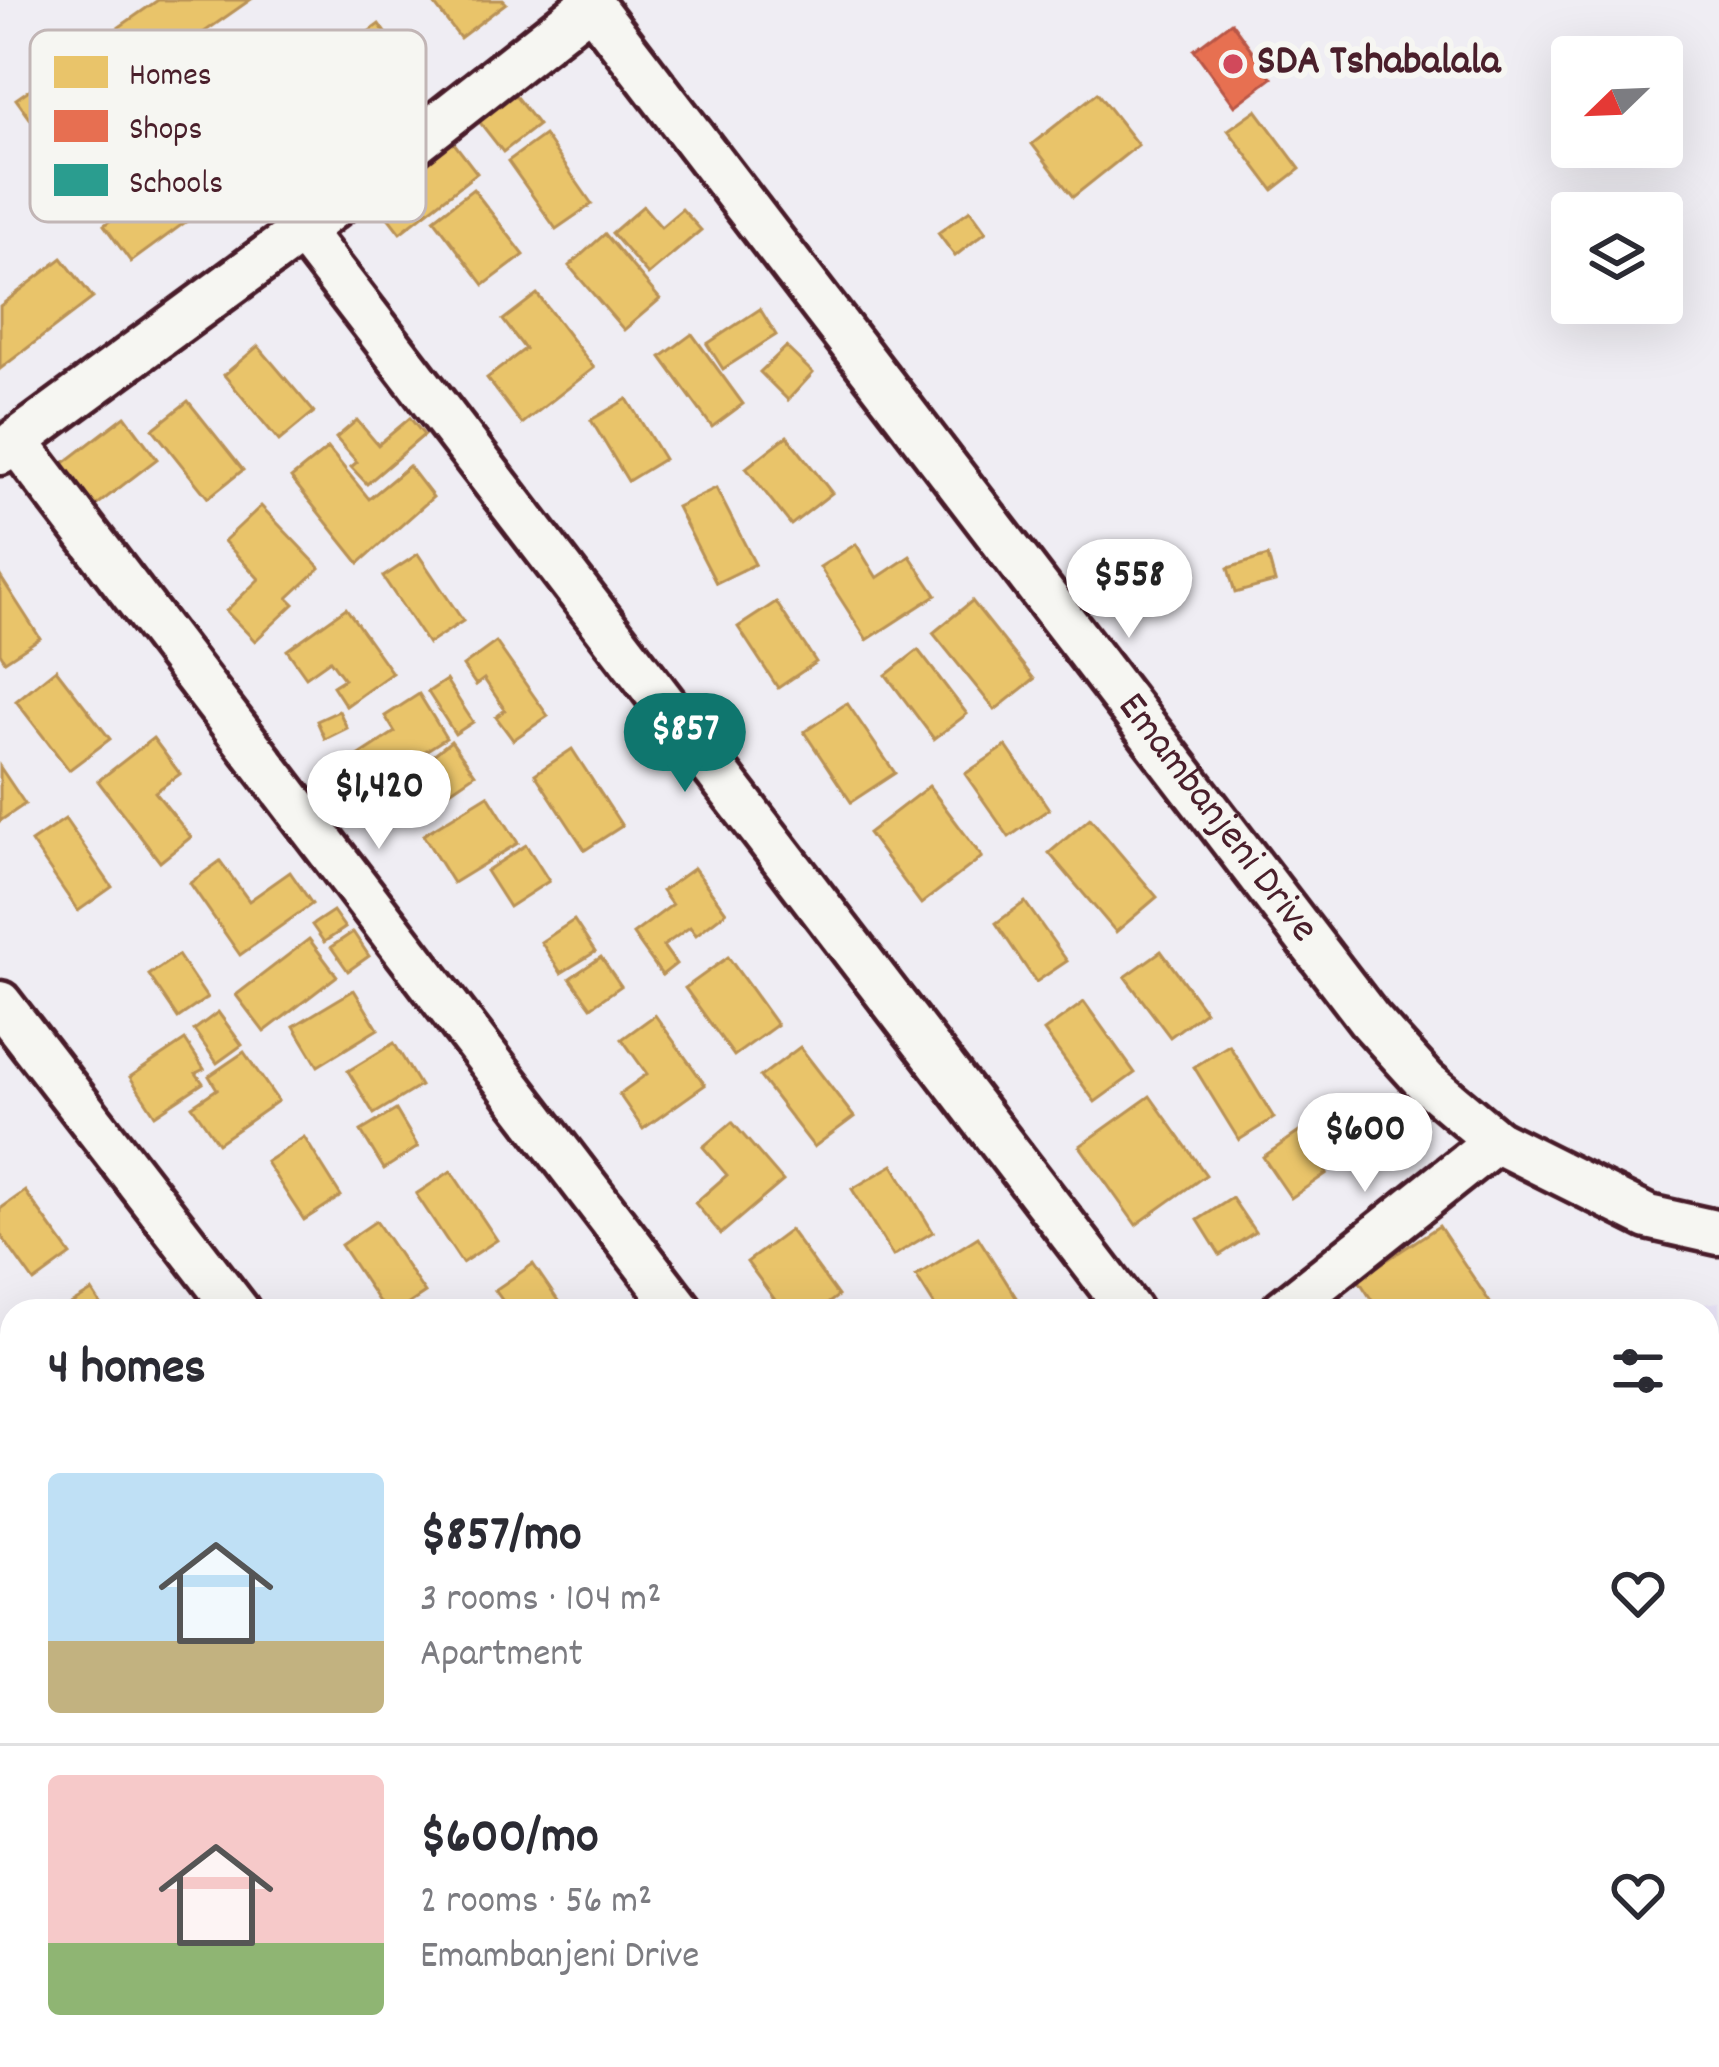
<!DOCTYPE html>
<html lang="en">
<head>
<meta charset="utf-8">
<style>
	body { margin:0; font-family:Dekko,sans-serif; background:#f2f2f3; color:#2b2b33; height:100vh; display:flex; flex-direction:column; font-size:45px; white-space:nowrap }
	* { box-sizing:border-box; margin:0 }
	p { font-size:39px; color:#7c7c81 }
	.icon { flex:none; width:66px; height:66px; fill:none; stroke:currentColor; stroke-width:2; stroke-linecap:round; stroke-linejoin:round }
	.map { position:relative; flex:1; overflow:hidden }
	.sheet { position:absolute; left:0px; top:1299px; width:1719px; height:768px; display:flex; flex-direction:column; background:#fff; border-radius:36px 36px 0 0; box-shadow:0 12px 48px #0002 }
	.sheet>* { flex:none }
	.needle { width:78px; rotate:247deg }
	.tools { position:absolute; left:1551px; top:36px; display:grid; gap:24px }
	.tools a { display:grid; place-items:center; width:132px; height:132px; border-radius:12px; background:#fff; box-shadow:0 12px 48px #0002; font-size:60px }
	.price { position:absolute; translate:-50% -102px; padding:0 27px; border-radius:42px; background:#fff; color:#222; font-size:39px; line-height:78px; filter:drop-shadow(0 3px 6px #0008) }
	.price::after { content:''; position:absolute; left:50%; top:72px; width:36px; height:27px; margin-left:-18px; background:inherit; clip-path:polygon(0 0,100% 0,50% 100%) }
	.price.active { background:#0f766e; color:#fff }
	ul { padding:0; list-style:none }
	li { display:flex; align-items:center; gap:36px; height:300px; padding:0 48px }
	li+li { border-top:3px solid #e1e1e2 }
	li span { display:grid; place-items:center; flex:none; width:336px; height:240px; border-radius:12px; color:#555 }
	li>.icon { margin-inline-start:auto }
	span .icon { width:144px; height:144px; fill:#fffc; stroke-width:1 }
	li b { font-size:51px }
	h2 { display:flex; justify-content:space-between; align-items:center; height:144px; padding:0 48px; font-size:51px }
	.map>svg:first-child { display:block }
	.built { fill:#e7e2f5 }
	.homes { fill:#e9c46a; stroke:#b99257; stroke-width:3 }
	.shops { fill:#e76f51; stroke:#b85746; stroke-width:3 }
	.schools { fill:#2a9d8f; stroke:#347771; stroke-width:3 }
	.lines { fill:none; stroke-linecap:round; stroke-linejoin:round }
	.street-casing { stroke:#4a1f2b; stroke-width:51 }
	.street { stroke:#f6f6f2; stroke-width:42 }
	.poi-dot { fill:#d1495b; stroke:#f6f6f2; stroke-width:4.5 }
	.labels { text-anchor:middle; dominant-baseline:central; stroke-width:12; stroke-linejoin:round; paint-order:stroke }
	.poi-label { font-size:42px; font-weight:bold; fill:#4a1f2b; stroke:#f6f6f2; text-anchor:start }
	.street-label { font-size:42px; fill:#4a1f2b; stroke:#f6f6f2 }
	.key { fill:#f6f6f2; stroke:#c2b6b6; stroke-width:3 }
	.key-label { font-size:33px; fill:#4a1f2b }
</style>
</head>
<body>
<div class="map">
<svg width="1719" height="2067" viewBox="0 0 1719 2067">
	<rect width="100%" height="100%" fill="#efedf3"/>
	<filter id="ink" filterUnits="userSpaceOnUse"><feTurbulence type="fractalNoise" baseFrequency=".00833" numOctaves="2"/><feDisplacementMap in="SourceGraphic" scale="24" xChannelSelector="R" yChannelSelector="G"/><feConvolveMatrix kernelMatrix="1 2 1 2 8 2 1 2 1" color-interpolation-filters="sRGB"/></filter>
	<g filter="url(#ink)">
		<path class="built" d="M 1719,1302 L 1719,2067 L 1316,2067 L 1307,2055 L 1707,2055 L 1707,1311 L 1645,1311 Z"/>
		<g class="homes">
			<path d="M 158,0 L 250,0 L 47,142 L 16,99 Z"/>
			<path d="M 431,0 L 503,0 L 506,3 L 460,38 Z"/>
			<path d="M 379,24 L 405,61 L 131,262 L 104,225 Z"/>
			<path d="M 513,93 L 538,125 L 503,152 L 478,120 Z"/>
			<path d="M 1097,93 L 1138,145 L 1073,197 L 1032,144 Z"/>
			<path d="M 1256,110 L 1300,169 L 1273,190 L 1228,130 Z"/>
			<path d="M 544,135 L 592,204 L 556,229 L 508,161 Z"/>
			<path d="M 450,138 L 477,173 L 400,233 L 373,198 Z"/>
			<path d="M 473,189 L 524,255 L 484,285 L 434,219 Z"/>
			<path d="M 643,206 L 661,227 L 682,209 L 701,230 L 648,275 L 612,233 Z"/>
			<path d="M 970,210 L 986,232 L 955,256 L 938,233 Z"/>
			<path d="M 605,234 L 660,299 L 624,330 L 569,266 Z"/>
			<path d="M 62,258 L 93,298 L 0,369 L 0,306 Z"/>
			<path d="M 537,294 L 594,368 L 522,424 L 487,378 L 525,349 L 503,320 Z"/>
			<path d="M 760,309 L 776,335 L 723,369 L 707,344 Z"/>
			<path d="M 692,334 L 743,404 L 712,427 L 661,357 Z"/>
			<path d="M 258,346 L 314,412 L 279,441 L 224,375 Z"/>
			<path d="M 786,347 L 813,373 L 788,400 L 760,372 Z"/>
			<path d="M 627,399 L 664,459 L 628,481 L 591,420 Z"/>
			<path d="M 188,401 L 243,470 L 208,498 L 153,429 Z"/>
			<path d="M 125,416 L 157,459 L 93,508 L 60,466 Z"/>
			<path d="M 410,418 L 424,435 L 367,484 L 351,467 L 357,462 L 336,438 L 357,420 L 378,445 Z"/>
			<path d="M 787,436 L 832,493 L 791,525 L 746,468 Z"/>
			<path d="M 328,448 L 369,499 L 409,466 L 433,497 L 359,563 L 291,478 Z"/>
			<path d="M 716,488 L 755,564 L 716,583 L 677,507 Z"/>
			<path d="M 261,506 L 320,568 L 288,598 L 294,604 L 255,641 L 226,611 L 259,579 L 224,541 Z"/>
			<path d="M 856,544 L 877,578 L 910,556 L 936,595 L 867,640 L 820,567 Z"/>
			<path d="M 418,554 L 463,621 L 428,644 L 383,577 Z"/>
			<path d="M 1268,556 L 1275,582 L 1235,593 L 1228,568 Z"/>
			<path d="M 0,576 L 40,638 L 5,661 L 0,653 Z"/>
			<path d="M 972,601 L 1034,679 L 995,710 L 933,633 Z"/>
			<path d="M 776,602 L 816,662 L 778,688 L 738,627 Z"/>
			<path d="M 346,608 L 392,673 L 346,706 L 333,686 L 344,679 L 330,660 L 306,677 L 287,650 Z"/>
			<path d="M 496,642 L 548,716 L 513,740 L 496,717 L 505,710 L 484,679 L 476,685 L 463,666 Z"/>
			<path d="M 918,650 L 967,714 L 934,739 L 886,675 Z"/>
			<path d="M 56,669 L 110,739 L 69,770 L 16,701 Z"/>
			<path d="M 446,680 L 473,722 L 455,734 L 428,692 Z"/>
			<path d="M 419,694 L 446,738 L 365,789 L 349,762 L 395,732 L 385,716 Z"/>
			<path d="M 847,703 L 895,773 L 851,802 L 804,732 Z"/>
			<path d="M 339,711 L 347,728 L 325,739 L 317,721 Z"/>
			<path d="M 153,738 L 180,774 L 155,792 L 191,837 L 160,862 L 98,781 Z"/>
			<path d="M 451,741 L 475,774 L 440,798 L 418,767 Z"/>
			<path d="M 1006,746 L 1049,809 L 1009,837 L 965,774 Z"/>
			<path d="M 572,749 L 622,826 L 585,850 L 535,774 Z"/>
			<path d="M 0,767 L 25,804 L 0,821 Z"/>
			<path d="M 929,786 L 982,857 L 921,904 L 868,833 Z"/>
			<path d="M 488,795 L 518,843 L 453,883 L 423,835 Z"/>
			<path d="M 1090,818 L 1157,897 L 1116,932 L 1049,853 Z"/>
			<path d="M 65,819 L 112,887 L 78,911 L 31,842 Z"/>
			<path d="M 526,845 L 549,881 L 509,907 L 486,871 Z"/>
			<path d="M 220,861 L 249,901 L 290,872 L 312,904 L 240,955 L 190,883 Z"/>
			<path d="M 694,868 L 726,912 L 696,935 L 690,927 L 663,946 L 676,964 L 662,975 L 633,934 L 672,905 L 662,891 Z"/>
			<path d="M 1025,902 L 1067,961 L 1036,982 L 996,923 Z"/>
			<path d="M 333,911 L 345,928 L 324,942 L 312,925 Z"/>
			<path d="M 574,920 L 595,952 L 561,973 L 541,942 Z"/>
			<path d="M 353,932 L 369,956 L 348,971 L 331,947 Z"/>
			<path d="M 309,939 L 337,976 L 264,1032 L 236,995 Z"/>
			<path d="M 1161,951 L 1205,1011 L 1170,1037 L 1125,977 Z"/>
			<path d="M 178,955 L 207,998 L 178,1018 L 149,975 Z"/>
			<path d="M 601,957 L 621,986 L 591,1007 L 570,978 Z"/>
			<path d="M 728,957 L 777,1025 L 734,1056 L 685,988 Z"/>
			<path d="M 354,990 L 378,1029 L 318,1066 L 294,1026 Z"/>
			<path d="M 1084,1002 L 1135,1073 L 1095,1102 L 1044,1031 Z"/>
			<path d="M 218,1012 L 242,1045 L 217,1063 L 194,1030 Z"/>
			<path d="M 655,1015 L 705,1085 L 643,1129 L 619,1094 L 647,1074 L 622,1039 Z"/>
			<path d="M 185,1040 L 204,1069 L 196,1073 L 203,1083 L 155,1115 L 130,1077 Z"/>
			<path d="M 394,1043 L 420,1086 L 374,1114 L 348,1071 Z"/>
			<path d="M 1229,1045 L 1274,1118 L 1239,1140 L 1194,1067 Z"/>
			<path d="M 800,1047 L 854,1117 L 814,1147 L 760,1077 Z"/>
			<path d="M 244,1052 L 278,1101 L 218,1143 L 192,1106 L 217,1089 L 209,1076 Z"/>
			<path d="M 1150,1096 L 1206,1175 L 1136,1225 L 1080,1146 Z"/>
			<path d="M 396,1110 L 418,1147 L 384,1169 L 361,1131 Z"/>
			<path d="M 732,1122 L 783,1181 L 721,1234 L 695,1203 L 727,1175 L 703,1147 Z"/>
			<path d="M 1299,1132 L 1327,1173 L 1291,1198 L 1263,1157 Z"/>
			<path d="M 304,1137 L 341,1196 L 304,1220 L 266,1162 Z"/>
			<path d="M 893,1165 L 933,1232 L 893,1256 L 852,1189 Z"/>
			<path d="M 451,1171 L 497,1240 L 462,1263 L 416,1194 Z"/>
			<path d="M 25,1191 L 71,1255 L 34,1282 L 0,1234 L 0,1209 Z"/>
			<path d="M 1232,1198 L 1255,1232 L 1220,1255 L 1198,1220 Z"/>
			<path d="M 376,1221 L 425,1293 L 398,1311 L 385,1311 L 341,1245 Z"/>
			<path d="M 1439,1226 L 1491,1304 L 1480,1311 L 1379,1311 L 1358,1279 Z"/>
			<path d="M 790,1230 L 838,1296 L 818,1311 L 783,1311 L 747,1262 Z"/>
			<path d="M 978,1237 L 1024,1310 L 1023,1311 L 938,1311 L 916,1276 Z"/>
			<path d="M 533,1264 L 565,1311 L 510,1311 L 495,1290 Z"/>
			<path d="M 92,1291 L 105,1311 L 59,1311 Z"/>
			<path d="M 12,1345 L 12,1420 L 0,1403 L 0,1353 Z"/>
			<path d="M 0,1952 L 12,1969 L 12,2045 L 0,2029 Z"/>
			<path d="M 20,2055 L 76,2055 L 85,2067 L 29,2067 Z"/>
			<path d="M 1059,2055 L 1108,2055 L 1107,2067 L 1058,2067 Z"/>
		</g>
		<path class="shops" d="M 1231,22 L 1272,78 L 1235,106 L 1194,50 Z"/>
		<path class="schools" d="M 1555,2055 L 1559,2067 L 1528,2067 L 1524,2056 Z"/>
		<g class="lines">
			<defs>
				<g id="street">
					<path id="s1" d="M 588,0 L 1369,1019 L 1426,1082 L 1496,1141 L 1648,1217 L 1719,1233"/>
					<path d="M 302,231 L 1130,1311"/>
					<path d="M 16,441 L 681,1311"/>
					<path d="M 0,453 L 302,231 L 591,4"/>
					<path d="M 0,1003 L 238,1311"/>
					<path d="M 1283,1311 L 1496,1141"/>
					<path d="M 0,1569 L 12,1584"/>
					<path d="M 1239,2055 L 1248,2067"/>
				</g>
			</defs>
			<use href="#street" class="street-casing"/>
			<use href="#street" class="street"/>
		</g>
	</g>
	<circle class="poi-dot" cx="1233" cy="64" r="12"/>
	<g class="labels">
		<g class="poi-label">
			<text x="1257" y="64">SDA Tshabalala</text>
		</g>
		<g class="street-label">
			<text stroke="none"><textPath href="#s1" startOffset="1032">Emambanjeni Drive</textPath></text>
		</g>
	</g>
	<rect x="30" y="30" width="396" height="192" rx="18" class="key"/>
	<rect x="54" y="56" width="54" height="32" fill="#e9c46a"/>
	<rect x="54" y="110" width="54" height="32" fill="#e76f51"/>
	<rect x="54" y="164" width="54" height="32" fill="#2a9d8f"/>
	<g class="key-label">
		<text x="129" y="84">Homes</text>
		<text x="129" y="138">Shops</text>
		<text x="129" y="192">Schools</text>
	</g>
</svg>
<div class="tools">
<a><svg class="needle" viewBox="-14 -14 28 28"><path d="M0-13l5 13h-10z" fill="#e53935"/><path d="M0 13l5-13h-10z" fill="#7c7c81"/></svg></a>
<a><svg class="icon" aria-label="layers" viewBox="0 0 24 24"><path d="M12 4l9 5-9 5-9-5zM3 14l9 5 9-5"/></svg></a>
</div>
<b class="price" style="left:1129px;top:641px">$558</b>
<b class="price active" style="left:685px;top:795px">$857</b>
<b class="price" style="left:379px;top:852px">$1,420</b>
<b class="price" style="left:1365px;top:1195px">$600</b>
<section class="sheet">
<h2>4 homes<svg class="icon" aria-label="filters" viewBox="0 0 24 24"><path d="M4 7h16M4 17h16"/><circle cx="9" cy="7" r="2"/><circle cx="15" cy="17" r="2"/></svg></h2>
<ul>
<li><span style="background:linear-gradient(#bfe0f5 70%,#c2b280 0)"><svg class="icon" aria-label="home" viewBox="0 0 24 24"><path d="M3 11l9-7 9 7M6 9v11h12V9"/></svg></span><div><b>$857/mo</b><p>3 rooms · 104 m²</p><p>Apartment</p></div><svg class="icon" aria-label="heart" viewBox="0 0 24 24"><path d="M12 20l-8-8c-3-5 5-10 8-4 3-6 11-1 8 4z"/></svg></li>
<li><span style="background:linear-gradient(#f6c9c9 70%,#8fb573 0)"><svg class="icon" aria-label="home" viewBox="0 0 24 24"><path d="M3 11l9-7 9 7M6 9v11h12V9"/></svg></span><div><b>$600/mo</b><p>2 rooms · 56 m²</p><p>Emambanjeni Drive</p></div><svg class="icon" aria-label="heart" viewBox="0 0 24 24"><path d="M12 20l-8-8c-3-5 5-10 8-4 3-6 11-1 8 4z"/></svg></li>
</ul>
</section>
</div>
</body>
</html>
